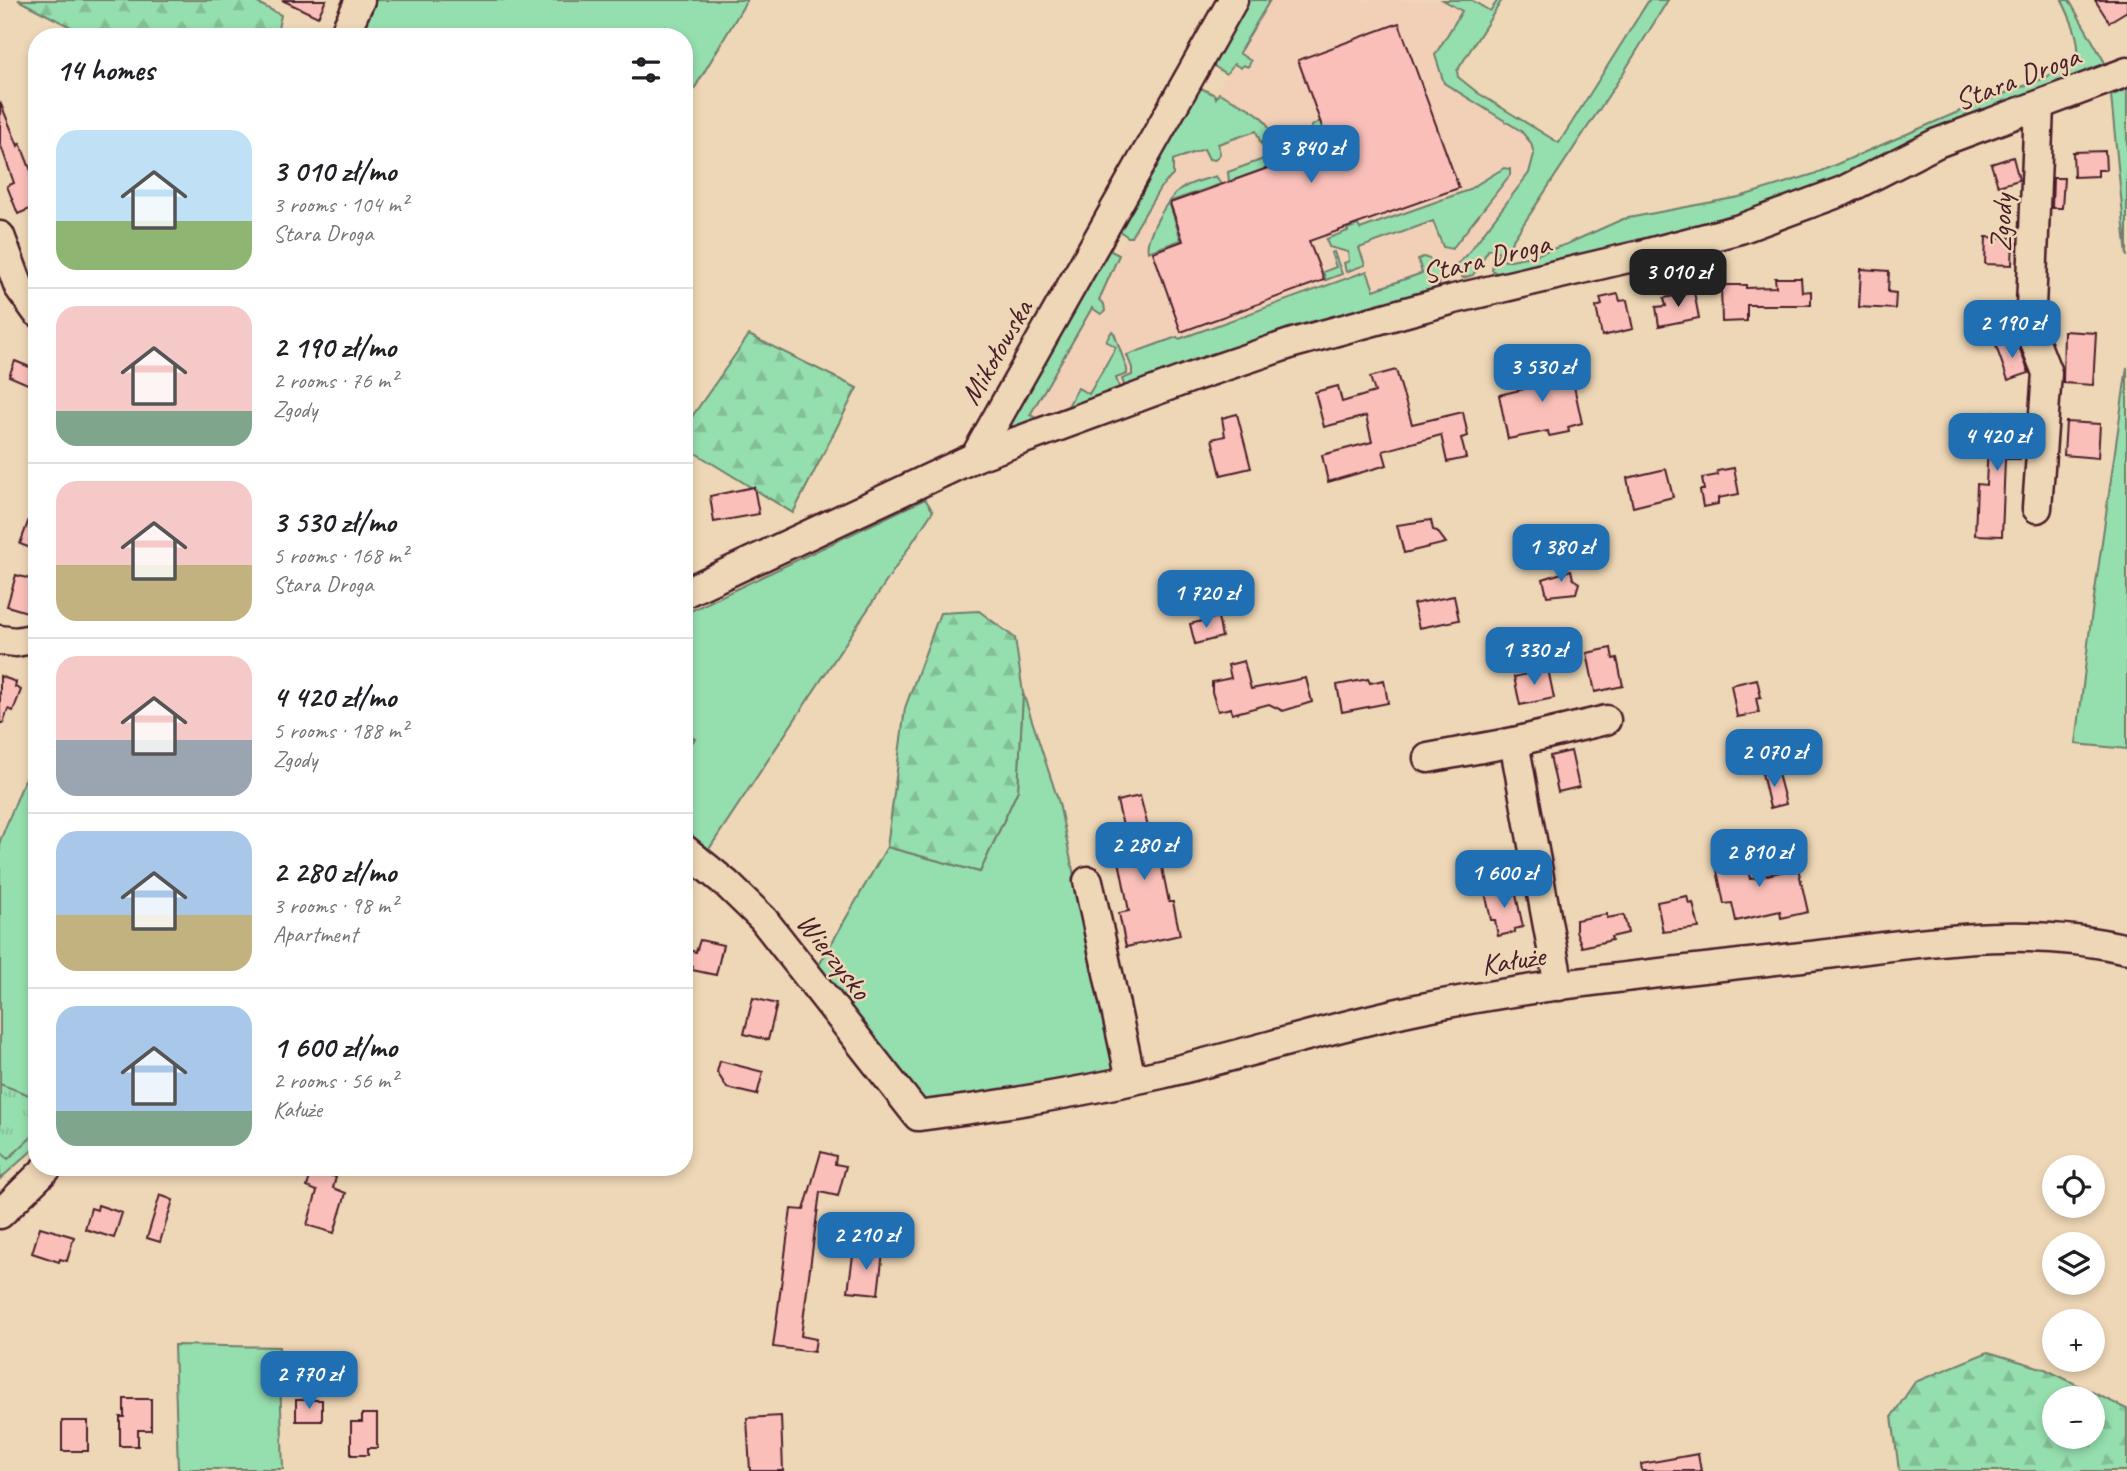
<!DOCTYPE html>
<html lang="en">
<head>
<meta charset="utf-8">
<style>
	body { margin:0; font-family:Caveat,sans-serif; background:#f2f2f2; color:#202124; height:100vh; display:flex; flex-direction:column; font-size:26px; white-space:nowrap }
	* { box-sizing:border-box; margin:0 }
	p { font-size:23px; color:#757577 }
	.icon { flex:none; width:38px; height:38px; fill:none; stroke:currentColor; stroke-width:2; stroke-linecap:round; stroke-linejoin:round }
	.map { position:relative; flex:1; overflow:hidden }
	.details { position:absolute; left:28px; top:28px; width:665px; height:1148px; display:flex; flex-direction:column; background:#fff; border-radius:28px; box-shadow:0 4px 10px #0003 }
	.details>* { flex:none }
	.tools { position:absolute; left:2042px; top:1155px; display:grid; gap:14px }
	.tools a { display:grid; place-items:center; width:63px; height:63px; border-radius:50%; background:#fff; box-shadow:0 4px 10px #0003; font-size:35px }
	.price { position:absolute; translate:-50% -60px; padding:0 16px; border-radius:14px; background:#1f6fb2; color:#fff; font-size:23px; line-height:46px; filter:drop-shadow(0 2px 4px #0008) }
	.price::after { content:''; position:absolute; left:50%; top:42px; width:21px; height:16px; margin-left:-10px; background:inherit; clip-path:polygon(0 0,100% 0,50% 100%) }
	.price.on { background:#222; color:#fff }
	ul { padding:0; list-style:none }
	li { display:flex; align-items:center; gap:21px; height:175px; padding:0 28px }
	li+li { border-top:2px solid #e0e0e0 }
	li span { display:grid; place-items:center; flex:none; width:196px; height:140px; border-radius:21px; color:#555 }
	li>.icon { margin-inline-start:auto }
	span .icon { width:84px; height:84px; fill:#fffc; stroke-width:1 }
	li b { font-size:30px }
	h2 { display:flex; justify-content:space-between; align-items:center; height:84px; padding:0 28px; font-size:30px }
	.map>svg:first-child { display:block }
	.built { fill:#f2d0b7 }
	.grass { fill:#95deae; stroke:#707e6c; stroke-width:2 }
	.forest { fill:url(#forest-firs); stroke:#707e6c; stroke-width:2; fill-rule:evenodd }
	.park { fill:url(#park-tufts); stroke:#707e6c; stroke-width:2 }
	.building { fill:#fbbfb9; stroke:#4a1f2b; stroke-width:2 }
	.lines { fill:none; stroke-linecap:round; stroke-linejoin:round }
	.minor-casing { stroke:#4a1f2b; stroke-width:33 }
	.minor { stroke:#eed7b6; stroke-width:28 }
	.labels { text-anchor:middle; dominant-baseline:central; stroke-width:5; stroke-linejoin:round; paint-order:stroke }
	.street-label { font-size:30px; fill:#4a1f2b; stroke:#eed7b6 }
</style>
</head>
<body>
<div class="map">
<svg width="2127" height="1471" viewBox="0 0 2127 1471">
	<defs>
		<pattern id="forest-firs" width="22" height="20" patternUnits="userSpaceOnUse" patternTransform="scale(1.75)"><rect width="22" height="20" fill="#95deae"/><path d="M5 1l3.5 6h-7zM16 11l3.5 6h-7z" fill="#82be96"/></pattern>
		<pattern id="park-tufts" width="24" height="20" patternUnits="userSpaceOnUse" patternTransform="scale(1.75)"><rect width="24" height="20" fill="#95deae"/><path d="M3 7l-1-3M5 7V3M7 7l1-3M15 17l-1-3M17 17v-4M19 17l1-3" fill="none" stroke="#82be96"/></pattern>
	</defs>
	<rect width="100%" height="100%" fill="#eed7b6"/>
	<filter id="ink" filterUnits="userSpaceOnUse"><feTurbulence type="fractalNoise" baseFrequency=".0143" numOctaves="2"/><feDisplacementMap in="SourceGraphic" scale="14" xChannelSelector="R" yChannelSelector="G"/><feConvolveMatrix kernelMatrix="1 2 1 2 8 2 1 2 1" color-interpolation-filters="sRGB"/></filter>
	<g filter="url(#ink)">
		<path class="built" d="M 1270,0 L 1471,0 L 1447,76 L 1556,144 L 1473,275 L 1463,278 L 1456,268 L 1440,271 L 1439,282 L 1326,309 L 1036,418 L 1026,412 L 1208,93 L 1214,96 Z"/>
		<g class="grass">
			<path d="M 370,0 L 747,0 L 684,106 L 684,37 L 353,37 Z"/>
			<path d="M 1241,0 L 1270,0 L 1239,53 L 1251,61 L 1248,67 L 1243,65 L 1241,68 L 1234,64 L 1226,74 L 1211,64 Z"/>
			<path d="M 1443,0 L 1471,0 L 1490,11 L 1498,0 L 1502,0 L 1457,71 L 1458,77 L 1478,93 L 1559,143 L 1649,0 L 1668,0 L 1622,75 L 1503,255 L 1503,260 L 1506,261 L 1535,255 L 1567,244 L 1623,219 L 1739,197 L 1814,174 L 1972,106 L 2042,79 L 2068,66 L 2078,57 C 2080,37 2070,18 2062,0 L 2069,0 L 2104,61 L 2107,71 L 1986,109 L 1851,170 L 1833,184 L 1791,204 L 1507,276 L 1498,274 L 1492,270 L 1493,262 L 1500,252 L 1489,249 L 1473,275 L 1463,278 L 1455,266 L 1466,256 L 1529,173 L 1534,154 L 1531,143 L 1521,131 L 1444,83 L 1435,55 L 1462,11 Z"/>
			<path d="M 1195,89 L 1203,89 L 1215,95 L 1216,98 L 1219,93 C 1235,102 1272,114 1269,135 L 1261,144 L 1256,131 L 1218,144 L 1220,154 L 1215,160 L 1209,159 L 1204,149 L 1173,160 L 1173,175 L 1160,188 L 1131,237 L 1128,237 L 1118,230 Z"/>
			<path d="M 2127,89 L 2127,257 L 2111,96 Z"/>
			<path d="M 1320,121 L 1329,146 L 1308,153 L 1312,126 Z"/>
			<path d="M 1269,157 L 1279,158 L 1283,162 L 1229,182 L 1228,172 Z"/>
			<path d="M 1504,168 L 1510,169 L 1510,175 L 1452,249 L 1443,247 L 1433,221 L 1359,248 L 1365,265 L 1346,272 L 1344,263 L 1349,261 L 1348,252 L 1329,247 L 1326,239 L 1348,231 L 1347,229 L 1358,225 L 1360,229 L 1466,191 Z"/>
			<path d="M 1216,176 L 1221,184 L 1169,202 L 1181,240 L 1148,252 C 1144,238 1168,198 1180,190 C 1189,182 1205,180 1216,176 Z"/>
			<path d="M 1109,250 L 1119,255 L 1099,300 L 1104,304 L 1105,311 L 1101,314 L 1092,308 L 1030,415 L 1036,418 L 1068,406 L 1078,388 L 1089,394 L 1116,347 L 1106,341 L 1112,331 L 1114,333 L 1127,369 L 1127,374 L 1116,378 L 1122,395 L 1013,428 L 1008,418 L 1103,251 Z"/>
			<path d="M 1334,252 L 1342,274 L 1326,280 L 1323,272 L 1336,267 L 1331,253 Z"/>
			<path d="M 1423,257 C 1439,260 1445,278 1436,291 L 1127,393 L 1122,379 L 1132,375 L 1132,368 L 1127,355 L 1177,337 L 1179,339 L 1367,271 L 1374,290 L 1422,273 L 1418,259 Z"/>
			<path d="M 2127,367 L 2127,749 L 2076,744 L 2091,619 Z"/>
			<path d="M 925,499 L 933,511 L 709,849 L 684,832 L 684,752 L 695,739 L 684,732 L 684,614 Z"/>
			<path d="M 1023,693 L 1059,803 L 1115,1073 L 924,1102 L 815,972 L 887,847 L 980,872 L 1018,790 Z"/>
			<path d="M 37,749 L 37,1146 L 0,1179 L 0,841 Z"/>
			<path d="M 174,1345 L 279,1347 L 283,1469 L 178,1469 Z"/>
		</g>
		<g class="forest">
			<path d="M 18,0 L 252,0 L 281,15 L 276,37 L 90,37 Z"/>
			<path d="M 749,335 L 857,388 L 793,513 L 684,446 L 684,428 Z"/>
			<path d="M 979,611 L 1015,638 L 1023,693 L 1018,790 L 980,872 L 887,847 L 905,708 L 940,613 Z"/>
			<path d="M 1988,1352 L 2045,1369 L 2127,1409 L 2127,1471 L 1899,1471 L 1892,1416 L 1915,1382 ZM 2093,1398 L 2093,1437 L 2054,1437 L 2054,1398 Z"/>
		</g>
		<path class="park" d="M 0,1084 L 37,1098 L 37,1132 L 8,1159 L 0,1150 Z"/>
		<g class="building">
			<path d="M 282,0 L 326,0 L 318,17 Z"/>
			<path d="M 2095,0 L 2127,0 L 2127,11 L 2109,22 Z"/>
			<path d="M 1399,23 L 1459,188 L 1309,241 L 1324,280 L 1181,332 L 1153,252 L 1183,241 L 1170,203 L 1329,146 L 1298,60 Z"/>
			<path d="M 0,102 L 18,146 L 20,143 L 37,186 L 37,206 L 18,214 L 7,186 L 14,183 L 0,143 Z"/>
			<path d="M 2105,151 L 2106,170 L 2098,170 L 2098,176 L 2074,177 L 2073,152 Z"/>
			<path d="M 2013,157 L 2019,180 L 1998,186 L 1991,164 Z"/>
			<path d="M 2053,178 L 2064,178 L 2062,208 L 2052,208 Z"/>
			<path d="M 1986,237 L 2013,238 L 2012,265 L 1985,264 Z"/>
			<path d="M 1861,269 L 1889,271 L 1888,292 L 1896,293 L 1895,309 L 1859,307 Z"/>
			<path d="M 1775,278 L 1801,278 L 1802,292 L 1811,291 L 1811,305 L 1747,305 L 1747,321 L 1722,322 L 1721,285 L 1746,285 L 1746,288 L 1776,287 Z"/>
			<path d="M 1694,292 L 1699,318 L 1659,326 L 1656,307 L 1666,306 L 1664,298 Z"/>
			<path d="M 1618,294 L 1620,301 L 1627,300 L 1633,329 L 1602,336 L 1596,307 L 1602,305 L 1600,298 Z"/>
			<path d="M 2064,331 L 2096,333 L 2093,385 L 2063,383 Z"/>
			<path d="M 2016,339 L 2029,373 L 2008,380 L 1996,346 Z"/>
			<path d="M 15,361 L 37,370 L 37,388 L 9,376 Z"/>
			<path d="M 1569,363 L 1582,423 L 1568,427 L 1569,432 L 1549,436 L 1548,431 L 1508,439 L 1499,395 L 1524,389 L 1520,374 Z"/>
			<path d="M 1396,370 L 1412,424 L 1463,412 L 1468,436 L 1461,438 L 1466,458 L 1447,462 L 1441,435 L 1383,451 L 1387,465 L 1328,482 L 1322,455 L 1372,442 L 1366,416 L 1324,427 L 1315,392 L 1338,386 L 1342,402 L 1375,392 L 1370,377 Z"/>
			<path d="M 1994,412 L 2019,413 L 2018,426 L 2021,426 L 2020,459 L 2005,459 L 2002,536 L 1975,535 L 1977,484 L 1986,485 L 1989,425 L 1994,426 Z"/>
			<path d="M 1237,414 L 1251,468 L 1221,475 L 1212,439 L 1225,436 L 1222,418 Z"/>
			<path d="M 2066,422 L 2100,424 L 2098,458 L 2064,455 Z"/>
			<path d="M 1734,468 L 1739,494 L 1718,498 L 1718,504 L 1703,507 L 1700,490 L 1704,490 L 1702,478 L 1718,475 L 1717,471 Z"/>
			<path d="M 1666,469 L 1673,497 L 1633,507 L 1627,478 Z"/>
			<path d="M 754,487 L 759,514 L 714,522 L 710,496 Z"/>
			<path d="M 35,503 L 37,504 L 37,539 L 33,549 L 20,544 Z"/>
			<path d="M 1431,520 L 1433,530 L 1437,531 L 1446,543 L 1404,553 L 1397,525 Z"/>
			<path d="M 1571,570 L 1573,579 L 1579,583 L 1576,593 L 1547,596 L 1543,579 Z"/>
			<path d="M 16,575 L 37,581 L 37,615 L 7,606 Z"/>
			<path d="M 1454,596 L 1459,620 L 1419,628 L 1413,604 Z"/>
			<path d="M 1218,617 L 1222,637 L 1195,644 L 1190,624 Z"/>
			<path d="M 1611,648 L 1613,659 L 1617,658 L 1623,686 L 1595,692 L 1587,653 Z"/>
			<path d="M 1244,661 L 1251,689 L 1306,678 L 1312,702 L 1283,711 L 1269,704 L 1232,714 L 1231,708 L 1218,711 L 1212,692 L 1212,682 L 1231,678 L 1228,665 Z"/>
			<path d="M 1548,669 L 1554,698 L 1520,705 L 1514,677 Z"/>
			<path d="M 0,676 L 16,682 L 15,687 L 21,690 L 13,711 L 8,709 L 3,723 L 0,723 Z"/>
			<path d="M 1368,679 L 1370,683 L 1384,680 L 1388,703 L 1342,712 L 1337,685 Z"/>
			<path d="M 1757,679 L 1761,697 L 1756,698 L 1759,713 L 1737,717 L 1731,685 Z"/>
			<path d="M 1571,751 L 1579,787 L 1558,792 L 1550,756 Z"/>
			<path d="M 1777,770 L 1786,804 L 1770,808 L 1762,773 Z"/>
			<path d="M 1140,796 L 1155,854 L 1159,853 L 1169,902 L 1173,902 L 1180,935 L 1126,947 L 1119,913 L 1129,911 L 1119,861 L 1131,859 L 1117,801 Z"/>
			<path d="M 1744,850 L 1750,879 L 1798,868 L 1808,912 L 1781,918 L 1780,911 L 1736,921 L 1732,903 L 1724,904 L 1714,856 Z"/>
			<path d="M 1510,886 L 1512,895 L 1516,895 L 1523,927 L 1514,929 L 1515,932 L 1498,936 L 1495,920 L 1491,920 L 1485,892 Z"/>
			<path d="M 1687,896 L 1689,904 L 1693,903 L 1699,928 L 1663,932 L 1657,902 Z"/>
			<path d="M 1607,914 L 1607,918 L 1624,915 L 1628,933 L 1611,937 L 1612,940 L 1582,947 L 1576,931 L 1576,920 Z"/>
			<path d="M 700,940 L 723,945 L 716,975 L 692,970 L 693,966 L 685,964 L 688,950 L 696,952 Z"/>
			<path d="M 753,998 L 777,1004 L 768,1040 L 744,1034 Z"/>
			<path d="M 720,1061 L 763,1072 L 757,1095 L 727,1088 L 717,1072 Z"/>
			<path d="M 821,1152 L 836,1156 L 835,1164 L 846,1166 L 838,1196 L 820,1192 L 801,1336 L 816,1339 L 814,1352 L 773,1347 L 791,1209 L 804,1210 Z"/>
			<path d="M 312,1170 L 336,1177 L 333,1188 L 346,1193 L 334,1233 L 307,1225 L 317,1191 L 307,1187 Z"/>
			<path d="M 160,1195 L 173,1200 L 160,1242 L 147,1238 Z"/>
			<path d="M 98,1205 L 122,1213 L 114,1238 L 85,1229 L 91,1208 L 97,1210 Z"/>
			<path d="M 40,1227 L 74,1237 L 67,1261 L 60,1259 L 59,1262 L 32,1253 Z"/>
			<path d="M 854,1249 L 883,1252 L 878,1294 L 848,1291 Z"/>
			<path d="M 124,1399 L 151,1399 L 151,1430 L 138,1430 L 138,1446 L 120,1446 L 120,1417 L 124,1417 Z"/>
			<rect x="296" y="1400" width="26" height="21"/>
			<path d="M 362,1414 L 377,1414 L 377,1448 L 368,1448 L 368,1455 L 351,1455 L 351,1422 L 362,1422 Z"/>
			<path d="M 781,1416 L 783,1471 L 750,1471 L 747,1418 Z"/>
			<rect x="62" y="1421" width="26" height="30"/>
			<path d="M 1698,1454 L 1701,1471 L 1642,1471 L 1641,1464 Z"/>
		</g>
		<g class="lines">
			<defs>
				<g id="minor">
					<path d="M 343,37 L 360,0"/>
					<path d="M 0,236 L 19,287 L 37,312"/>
					<path d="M 975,457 L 1195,376 L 1293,343 L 1454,299 L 1641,255 L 1740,229 L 1843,191 L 1937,143 L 2127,72"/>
					<path d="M 2037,508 L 2047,373 L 2032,335 L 2031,308 L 2039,106"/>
					<path d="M 684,593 L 975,457 L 1233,0"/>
					<path d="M 0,640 L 16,642 L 37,638"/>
					<path d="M 1514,742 L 1606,720"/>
					<path d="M 1428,758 L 1514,742 L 1559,986"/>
					<path d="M 684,849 L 727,884 L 763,919 L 918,1116 C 999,1106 1081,1092 1161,1074 C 1246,1054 1331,1027 1417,1009 C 1544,983 1674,972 1802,957 C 1908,945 2021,923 2127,949"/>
					<path d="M 1088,881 L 1131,1079"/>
					<path d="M 0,1214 L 48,1167"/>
				</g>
			</defs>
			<use href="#minor" class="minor-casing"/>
			<use href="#minor" class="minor"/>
		</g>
	</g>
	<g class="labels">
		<g class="street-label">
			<text transform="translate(2017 78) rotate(-21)">Stara Droga</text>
			<text transform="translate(2001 223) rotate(-88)">Zgody</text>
			<text transform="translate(1486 258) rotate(-14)">Stara Droga</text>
			<text transform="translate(996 352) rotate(-60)">Mikołowska</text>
			<text transform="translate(834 956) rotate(52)">Wierzysko</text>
			<text transform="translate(1513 960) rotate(-9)">Kałuże</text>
		</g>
	</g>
</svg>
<div class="tools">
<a><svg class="icon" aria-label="locate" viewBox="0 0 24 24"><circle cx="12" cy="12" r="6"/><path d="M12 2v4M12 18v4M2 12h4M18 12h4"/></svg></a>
<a><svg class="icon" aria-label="layers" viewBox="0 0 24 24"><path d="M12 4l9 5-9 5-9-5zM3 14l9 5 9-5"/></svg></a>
<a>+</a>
<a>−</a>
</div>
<b class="price" style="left:1311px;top:185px">3 840 zł</b>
<b class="price on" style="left:1678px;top:309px">3 010 zł</b>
<b class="price" style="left:2012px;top:360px">2 190 zł</b>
<b class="price" style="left:1542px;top:404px">3 530 zł</b>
<b class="price" style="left:1997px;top:473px">4 420 zł</b>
<b class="price" style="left:1561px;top:584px">1 380 zł</b>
<b class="price" style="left:1206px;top:630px">1 720 zł</b>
<b class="price" style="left:1534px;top:687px">1 330 zł</b>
<b class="price" style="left:1774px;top:789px">2 070 zł</b>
<b class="price" style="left:1144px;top:882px">2 280 zł</b>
<b class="price" style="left:1759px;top:889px">2 810 zł</b>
<b class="price" style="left:1504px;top:910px">1 600 zł</b>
<b class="price" style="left:866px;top:1272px">2 210 zł</b>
<b class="price" style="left:309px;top:1411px">2 770 zł</b>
<section class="details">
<h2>14 homes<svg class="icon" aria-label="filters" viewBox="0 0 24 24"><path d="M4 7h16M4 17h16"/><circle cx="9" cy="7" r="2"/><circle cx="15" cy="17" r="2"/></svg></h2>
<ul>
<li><span style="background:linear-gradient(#bfe0f5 65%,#8fb573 0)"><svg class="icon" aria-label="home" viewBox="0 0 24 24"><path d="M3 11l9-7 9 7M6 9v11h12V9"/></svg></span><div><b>3 010 zł/mo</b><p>3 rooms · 104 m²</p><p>Stara Droga</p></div></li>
<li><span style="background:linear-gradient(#f6c9c9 75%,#7fa58c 0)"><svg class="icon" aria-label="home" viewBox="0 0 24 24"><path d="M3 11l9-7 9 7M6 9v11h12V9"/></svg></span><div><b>2 190 zł/mo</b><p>2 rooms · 76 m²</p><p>Zgody</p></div></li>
<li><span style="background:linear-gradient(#f6c9c9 60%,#c2b280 0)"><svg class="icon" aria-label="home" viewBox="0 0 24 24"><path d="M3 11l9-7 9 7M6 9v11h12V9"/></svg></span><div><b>3 530 zł/mo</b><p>5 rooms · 168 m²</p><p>Stara Droga</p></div></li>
<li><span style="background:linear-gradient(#f6c9c9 60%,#9aa5b1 0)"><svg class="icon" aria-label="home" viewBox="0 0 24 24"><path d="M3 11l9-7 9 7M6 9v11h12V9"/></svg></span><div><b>4 420 zł/mo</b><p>5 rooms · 188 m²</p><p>Zgody</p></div></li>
<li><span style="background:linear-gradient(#a9c7e8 60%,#c2b280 0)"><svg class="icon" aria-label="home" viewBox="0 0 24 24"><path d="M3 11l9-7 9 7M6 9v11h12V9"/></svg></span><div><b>2 280 zł/mo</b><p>3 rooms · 98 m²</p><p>Apartment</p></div></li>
<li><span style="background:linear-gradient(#a9c7e8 75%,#7fa58c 0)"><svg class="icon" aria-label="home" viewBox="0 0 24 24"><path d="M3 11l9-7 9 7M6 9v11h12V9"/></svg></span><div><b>1 600 zł/mo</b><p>2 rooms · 56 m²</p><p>Kałuże</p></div></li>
</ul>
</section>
</div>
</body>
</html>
